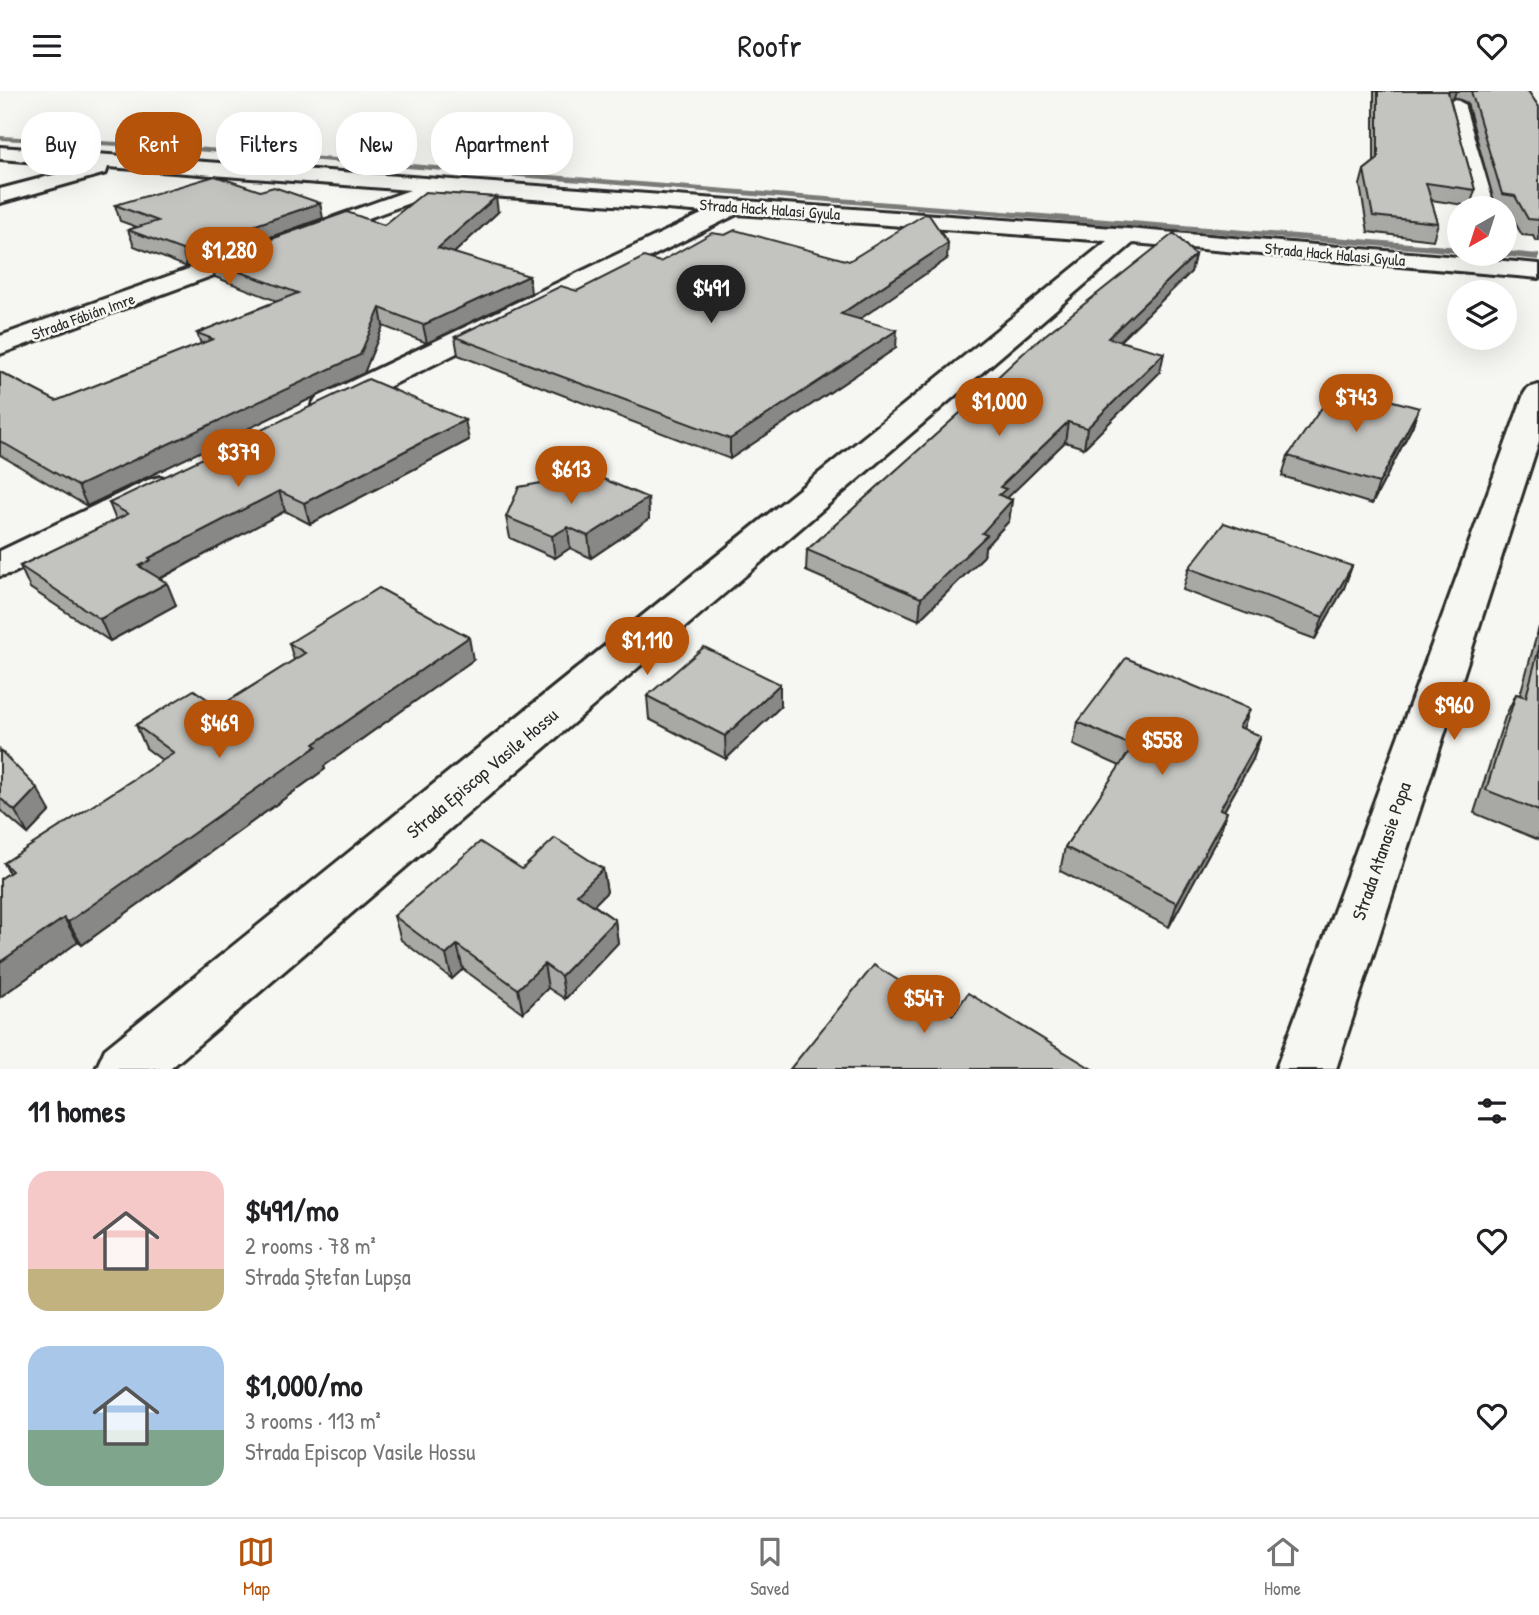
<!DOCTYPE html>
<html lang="en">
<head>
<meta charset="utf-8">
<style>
	body { margin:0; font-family:"Patrick Hand",sans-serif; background:#f6f6f6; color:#202124; height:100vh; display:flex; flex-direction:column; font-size:26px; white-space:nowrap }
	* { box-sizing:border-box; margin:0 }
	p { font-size:23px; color:#757577 }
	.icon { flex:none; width:38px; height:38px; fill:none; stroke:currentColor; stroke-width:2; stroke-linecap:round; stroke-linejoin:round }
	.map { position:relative; height:978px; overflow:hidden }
	.drawer { display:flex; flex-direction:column; background:#fff; flex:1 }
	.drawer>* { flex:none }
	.top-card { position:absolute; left:21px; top:21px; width:700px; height:63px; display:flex; gap:14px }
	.needle { width:46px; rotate:219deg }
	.buttons { position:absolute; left:1447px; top:105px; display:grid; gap:14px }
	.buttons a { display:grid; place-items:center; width:70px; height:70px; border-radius:50%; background:#fff; box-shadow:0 7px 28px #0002; font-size:35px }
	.price { position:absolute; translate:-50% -60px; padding:0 16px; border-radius:24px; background:#b45309; color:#fff; font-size:23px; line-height:46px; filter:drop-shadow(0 2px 4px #0008) }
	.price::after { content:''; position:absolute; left:50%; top:42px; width:21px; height:16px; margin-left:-10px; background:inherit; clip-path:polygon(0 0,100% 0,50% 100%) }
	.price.selected { background:#222; color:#fff }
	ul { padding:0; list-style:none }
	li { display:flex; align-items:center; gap:21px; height:175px; padding:0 28px }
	li span { display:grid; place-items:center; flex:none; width:196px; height:140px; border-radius:21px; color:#555 }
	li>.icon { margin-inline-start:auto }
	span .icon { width:84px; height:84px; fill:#fffc; stroke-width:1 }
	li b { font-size:30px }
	h2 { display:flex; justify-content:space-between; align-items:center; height:84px; padding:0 28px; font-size:30px }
	.chip { padding:0 24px; border-radius:28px; background:#fff; box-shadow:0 7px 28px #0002; font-size:24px; line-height:63px }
	.chip.selected { background:#b45309; color:#fff }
	header { display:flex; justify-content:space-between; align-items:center; height:91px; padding:0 28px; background:#fff; font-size:32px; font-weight:600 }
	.tab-bar { display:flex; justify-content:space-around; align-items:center; height:98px; border-top:2px solid #e0e0e0; background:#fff; font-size:19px; color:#757577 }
	.tab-bar a { display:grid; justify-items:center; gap:4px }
	.tab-bar .selected { color:#b45309 }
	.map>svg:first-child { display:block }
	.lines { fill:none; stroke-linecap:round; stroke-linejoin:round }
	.stream { fill:#7a7a78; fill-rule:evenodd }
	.minor-casing { stroke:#2b2b2b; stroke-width:6 }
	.minor { fill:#f6f6f2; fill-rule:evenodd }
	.wall { fill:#a8a8a5; stroke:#2b2b2b; stroke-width:2 }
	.shaded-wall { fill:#888886; stroke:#2b2b2b; stroke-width:2 }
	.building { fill:#c3c3c0; stroke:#2b2b2b; stroke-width:2 }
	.labels { text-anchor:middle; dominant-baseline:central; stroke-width:5; stroke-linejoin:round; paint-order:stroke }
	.far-street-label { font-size:16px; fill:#2b2b2b; stroke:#f6f6f2 }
	.street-label { font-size:19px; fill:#2b2b2b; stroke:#f6f6f2 }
</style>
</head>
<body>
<header><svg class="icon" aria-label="menu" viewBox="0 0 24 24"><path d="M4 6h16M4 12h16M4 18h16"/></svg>Roofr<svg class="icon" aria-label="heart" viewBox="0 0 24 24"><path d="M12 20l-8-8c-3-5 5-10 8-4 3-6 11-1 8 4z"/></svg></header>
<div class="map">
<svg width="1539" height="978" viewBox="0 0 1539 978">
	<rect width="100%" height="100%" fill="#f6f6f2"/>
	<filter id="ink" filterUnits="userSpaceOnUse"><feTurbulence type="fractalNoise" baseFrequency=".0143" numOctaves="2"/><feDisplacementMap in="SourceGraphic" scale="14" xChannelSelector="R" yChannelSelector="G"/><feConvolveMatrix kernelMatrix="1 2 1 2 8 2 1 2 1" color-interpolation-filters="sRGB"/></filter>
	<g filter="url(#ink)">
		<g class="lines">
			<g class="stream">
				<path d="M 0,45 L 158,53 L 1460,156 L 1460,162 L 158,57 L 0,49 Z"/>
				<path d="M 1505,160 L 1539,163 L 1539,169 L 1500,165 L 1499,163 L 1505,163 Z"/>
			</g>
			<defs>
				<g id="minor">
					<path d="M 1455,8 L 1464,13 L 1495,117 L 1473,117 L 1446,13 Z"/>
					<path d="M 0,56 L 1128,138 L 1539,173 L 1539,187 L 1133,152 L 170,978 L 96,978 L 105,958 L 1107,150 L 737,123 L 338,321 L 327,323 L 316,321 L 312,314 L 316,307 L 706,121 L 439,101 L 0,263 L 0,245 L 410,99 L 108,76 L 106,82 L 0,112 L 0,98 L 88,75 L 0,68 Z"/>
					<path d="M 1539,294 L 1539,350 L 1336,978 L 1276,978 L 1524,303 L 1528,297 Z"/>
					<path d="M 160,386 L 172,389 L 177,396 L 172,403 L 13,482 L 0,485 L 0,460 L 148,389 Z"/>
				</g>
			</defs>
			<use href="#minor" class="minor-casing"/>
			<use href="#minor" class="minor"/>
		</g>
		<g class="wall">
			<path d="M 1374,0 L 1528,0 L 1539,16 L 1539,150 L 1535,149 L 1533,145 L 1522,144 L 1509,121 L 1505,120 L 1505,117 L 1496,117 L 1467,12 L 1454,6 L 1450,9 L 1475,99 L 1470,115 L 1431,109 L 1438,132 L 1433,149 L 1368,141 L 1360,94 L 1364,79 L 1374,71 Z"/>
			<path d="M 115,114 L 323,127 L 187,176 L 134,155 L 128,139 L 137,136 L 120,130 Z"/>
			<path d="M 498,121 L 454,162 L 531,202 L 427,252 L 383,235 L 364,282 L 87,415 L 0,364 L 0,281 L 56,310 L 201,253 L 197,242 L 277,210 L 215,186 L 210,170 Z"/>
			<path d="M 1195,164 L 1191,181 L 1120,250 L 1160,281 L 1084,357 L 1065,351 L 1007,407 L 1012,409 L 1009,430 L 985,456 L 984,465 L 919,529 L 806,480 L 807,459 L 986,299 L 987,296 Z"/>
			<path d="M 947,168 L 859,228 L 896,257 L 730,368 L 458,264 L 455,246 L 577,200 L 660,171 L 849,170 Z"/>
			<path d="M 1419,317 L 1412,336 L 1372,413 L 1282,385 L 1288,365 Z"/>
			<path d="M 469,349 L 310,433 L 285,420 L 160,488 L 176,514 L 110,550 L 30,497 L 20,475 L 116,429 L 109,412 Z"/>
			<path d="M 581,399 L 648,407 L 649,428 L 591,467 L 570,457 L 555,467 L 510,447 L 506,426 Z"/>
			<path d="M 1352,475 L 1344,497 L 1315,548 L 1183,499 L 1189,477 Z"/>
			<path d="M 1539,536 L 1539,749 L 1474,722 L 1505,626 L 1516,603 L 1520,604 Z"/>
			<path d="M 289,552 L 473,569 L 324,675 L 325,678 L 82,854 L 78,851 L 0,906 L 0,788 L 9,782 L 4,772 L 163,670 L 146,657 L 136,634 L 219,616 L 294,569 Z"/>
			<path d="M 647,605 L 780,616 L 726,668 L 649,628 Z"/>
			<path d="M 1078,631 L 1243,638 L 1261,645 L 1253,668 L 1224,720 L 1219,744 L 1169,836 L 1060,780 L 1065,756 L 1120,675 L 1073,654 Z"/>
			<path d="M 0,659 L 50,720 L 28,743 L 0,719 Z"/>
			<path d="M 603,778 L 607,801 L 594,814 L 615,829 L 618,852 L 565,908 L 548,897 L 523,922 L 463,878 L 452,888 L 401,849 L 394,825 Z"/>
		</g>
		<g class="shaded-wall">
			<path d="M 1449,0 L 1456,0 L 1454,6 L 1443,14 Z"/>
			<path d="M 496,106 L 498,121 L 441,174 L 438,157 Z"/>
			<path d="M 320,112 L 323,127 L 187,176 L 182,159 Z"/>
			<path d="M 948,152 L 947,168 L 841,241 L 841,223 Z"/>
			<path d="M 1195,164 L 1191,181 L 1104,265 L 1108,247 Z"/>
			<path d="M 529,185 L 531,202 L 427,252 L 423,234 Z"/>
			<path d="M 380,217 L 383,235 L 364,282 L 87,415 L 78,395 Z"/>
			<path d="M 897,239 L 896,257 L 730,368 L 730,348 Z"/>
			<path d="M 1164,262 L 1160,281 L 1084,357 L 1087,337 Z"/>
			<path d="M 1419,317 L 1412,336 L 1372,413 L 1379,392 Z"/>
			<path d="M 465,329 L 469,349 L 310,433 L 304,412 Z"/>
			<path d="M 1068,331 L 1065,351 L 1004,410 L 996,425 L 1000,396 Z"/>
			<path d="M 279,400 L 285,420 L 159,488 L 139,475 L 149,467 Z"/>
			<path d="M 648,407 L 649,428 L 591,467 L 588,445 Z"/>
			<path d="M 1012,409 L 1009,430 L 985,456 L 984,465 L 919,529 L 921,507 Z"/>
			<path d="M 568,436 L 570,457 L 555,467 L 552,445 Z"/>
			<path d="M 1352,475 L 1344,497 L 1315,548 L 1323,526 Z"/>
			<path d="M 167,492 L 176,514 L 110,550 L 100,528 Z"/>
			<path d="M 469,546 L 473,569 L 324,675 L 325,678 L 82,854 L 68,831 L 314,653 Z"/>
			<path d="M 780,593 L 780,616 L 726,668 L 725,645 Z"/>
			<path d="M 1250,618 L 1242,641 L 1239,636 Z"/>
			<path d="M 1261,645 L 1253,668 L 1212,741 L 1220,718 Z"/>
			<path d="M 37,697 L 50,720 L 28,743 L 15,720 Z"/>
			<path d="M 1227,721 L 1219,744 L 1169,836 L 1177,812 Z"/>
			<path d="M 603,778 L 607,801 L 581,827 L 577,803 Z"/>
			<path d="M 64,827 L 78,851 L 0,906 L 0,871 Z"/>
			<path d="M 615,829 L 618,852 L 565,908 L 561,885 Z"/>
			<path d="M 457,854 L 463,878 L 452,888 L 446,864 Z"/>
			<path d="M 544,873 L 548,897 L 523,922 L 518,898 Z"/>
		</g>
		<g class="building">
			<path d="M 1378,0 L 1449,0 L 1448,1 L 1475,99 L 1426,92 L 1438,132 L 1373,125 L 1364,79 L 1378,68 Z"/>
			<path d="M 1471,0 L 1528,0 L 1539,16 L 1539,129 L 1528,128 L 1515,105 L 1502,103 Z"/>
			<path d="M 215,85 L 260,100 L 274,96 L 320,112 L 182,159 L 128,139 L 158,130 L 115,114 Z"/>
			<path d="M 425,101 L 496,106 L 438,157 L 529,185 L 423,234 L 380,217 L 360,264 L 78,395 L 0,350 L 0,281 L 56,310 L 213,248 L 197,242 L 298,202 L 210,170 L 347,121 L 384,134 Z"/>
			<path d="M 925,123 L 929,124 L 948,152 L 841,223 L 897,239 L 730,348 L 455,246 L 561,195 L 577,200 L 644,166 L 660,171 L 712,142 L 725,144 L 735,139 L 849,170 Z"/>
			<path d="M 1174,142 L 1195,164 L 1108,247 L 1164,262 L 1087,337 L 1068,331 L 1000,396 L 1006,398 L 999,404 L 1012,409 L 982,442 L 987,444 L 921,507 L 807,459 L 989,296 L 987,296 L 1030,256 Z"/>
			<path d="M 368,288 L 465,329 L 304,412 L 279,400 L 149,467 L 151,469 L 139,475 L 167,492 L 100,528 L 20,475 L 128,423 L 109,412 Z"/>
			<path d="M 1337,295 L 1419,317 L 1379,392 L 1288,365 Z"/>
			<path d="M 601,387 L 648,407 L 588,445 L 568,436 L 552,445 L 506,426 L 519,396 L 558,389 L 581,399 Z"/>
			<path d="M 1224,432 L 1352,475 L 1323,526 L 1189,477 Z"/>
			<path d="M 379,497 L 469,546 L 314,653 L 317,655 L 68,831 L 64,827 L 0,871 L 0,788 L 12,780 L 4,772 L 174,662 L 136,634 L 194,599 L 219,616 L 305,562 L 289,552 Z"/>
			<path d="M 704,556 L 780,593 L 725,645 L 647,605 Z"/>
			<path d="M 1539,557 L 1539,720 L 1486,699 L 1516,603 L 1526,606 Z"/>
			<path d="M 1126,567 L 1250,618 L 1239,636 L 1261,645 L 1220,718 L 1227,721 L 1177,812 L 1065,756 L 1133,655 L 1078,631 Z"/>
			<path d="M 0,659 L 37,697 L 15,720 L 0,707 Z"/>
			<path d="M 555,747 L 603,778 L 577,803 L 615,829 L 561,885 L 544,873 L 518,898 L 457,854 L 446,864 L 394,825 L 480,751 L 522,778 Z"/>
			<path d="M 874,874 L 953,924 L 968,902 L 1092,978 L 790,978 Z"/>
		</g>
	</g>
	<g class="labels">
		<g class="far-street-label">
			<text transform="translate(770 118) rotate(4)">Strada Hack Halasi Gyula</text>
			<text transform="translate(1335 163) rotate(5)">Strada Hack Halasi Gyula</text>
			<text transform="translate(83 225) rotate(-20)">Strada Fábián Imre</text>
		</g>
		<g class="street-label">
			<text transform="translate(482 682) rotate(-40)">Strada Episcop Vasile Hossu</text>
			<text transform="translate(1381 760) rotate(-71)">Strada Atanasie Popa</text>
		</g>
	</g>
</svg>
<div class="buttons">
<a><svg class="needle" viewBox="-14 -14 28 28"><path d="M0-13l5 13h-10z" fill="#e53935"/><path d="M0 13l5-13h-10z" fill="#757577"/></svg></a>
<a><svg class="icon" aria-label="layers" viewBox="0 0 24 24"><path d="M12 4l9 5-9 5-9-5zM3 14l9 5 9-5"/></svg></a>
</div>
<b class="price" style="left:229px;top:196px">$1,280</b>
<b class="price selected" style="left:711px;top:234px">$491</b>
<b class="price" style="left:1356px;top:343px">$743</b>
<b class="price" style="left:999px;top:347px">$1,000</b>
<b class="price" style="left:238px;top:398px">$379</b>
<b class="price" style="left:571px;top:415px">$613</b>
<b class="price" style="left:647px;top:586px">$1,110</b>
<b class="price" style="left:1454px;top:651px">$960</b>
<b class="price" style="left:219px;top:669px">$469</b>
<b class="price" style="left:1162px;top:686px">$558</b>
<b class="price" style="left:924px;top:944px">$547</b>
<div class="top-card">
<a class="chip">Buy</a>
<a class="chip selected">Rent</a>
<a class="chip">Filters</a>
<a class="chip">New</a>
<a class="chip">Apartment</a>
</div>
</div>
<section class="drawer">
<h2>11 homes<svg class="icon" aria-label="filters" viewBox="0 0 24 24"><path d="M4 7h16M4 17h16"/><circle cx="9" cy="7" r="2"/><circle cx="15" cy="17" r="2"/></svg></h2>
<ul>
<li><span style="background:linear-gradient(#f6c9c9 70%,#c2b280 0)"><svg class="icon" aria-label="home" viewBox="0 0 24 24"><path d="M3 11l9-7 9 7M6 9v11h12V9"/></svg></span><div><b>$491/mo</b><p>2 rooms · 78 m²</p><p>Strada Ștefan Lupșa</p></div><svg class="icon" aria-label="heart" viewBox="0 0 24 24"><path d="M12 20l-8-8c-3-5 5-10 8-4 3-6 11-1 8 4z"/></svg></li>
<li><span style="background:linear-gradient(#a9c7e8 60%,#7fa58c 0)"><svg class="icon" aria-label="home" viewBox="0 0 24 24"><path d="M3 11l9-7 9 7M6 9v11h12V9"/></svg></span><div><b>$1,000/mo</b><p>3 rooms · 113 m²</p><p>Strada Episcop Vasile Hossu</p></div><svg class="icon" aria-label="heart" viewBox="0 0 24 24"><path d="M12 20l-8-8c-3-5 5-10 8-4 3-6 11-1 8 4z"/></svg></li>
</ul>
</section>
<nav class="tab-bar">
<a class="selected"><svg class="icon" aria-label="map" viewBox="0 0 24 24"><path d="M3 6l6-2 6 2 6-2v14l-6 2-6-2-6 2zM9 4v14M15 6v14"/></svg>Map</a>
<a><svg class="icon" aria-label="saved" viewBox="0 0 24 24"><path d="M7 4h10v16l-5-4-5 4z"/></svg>Saved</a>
<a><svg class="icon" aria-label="home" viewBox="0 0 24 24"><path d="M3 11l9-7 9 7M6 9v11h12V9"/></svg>Home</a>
</nav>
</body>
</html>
